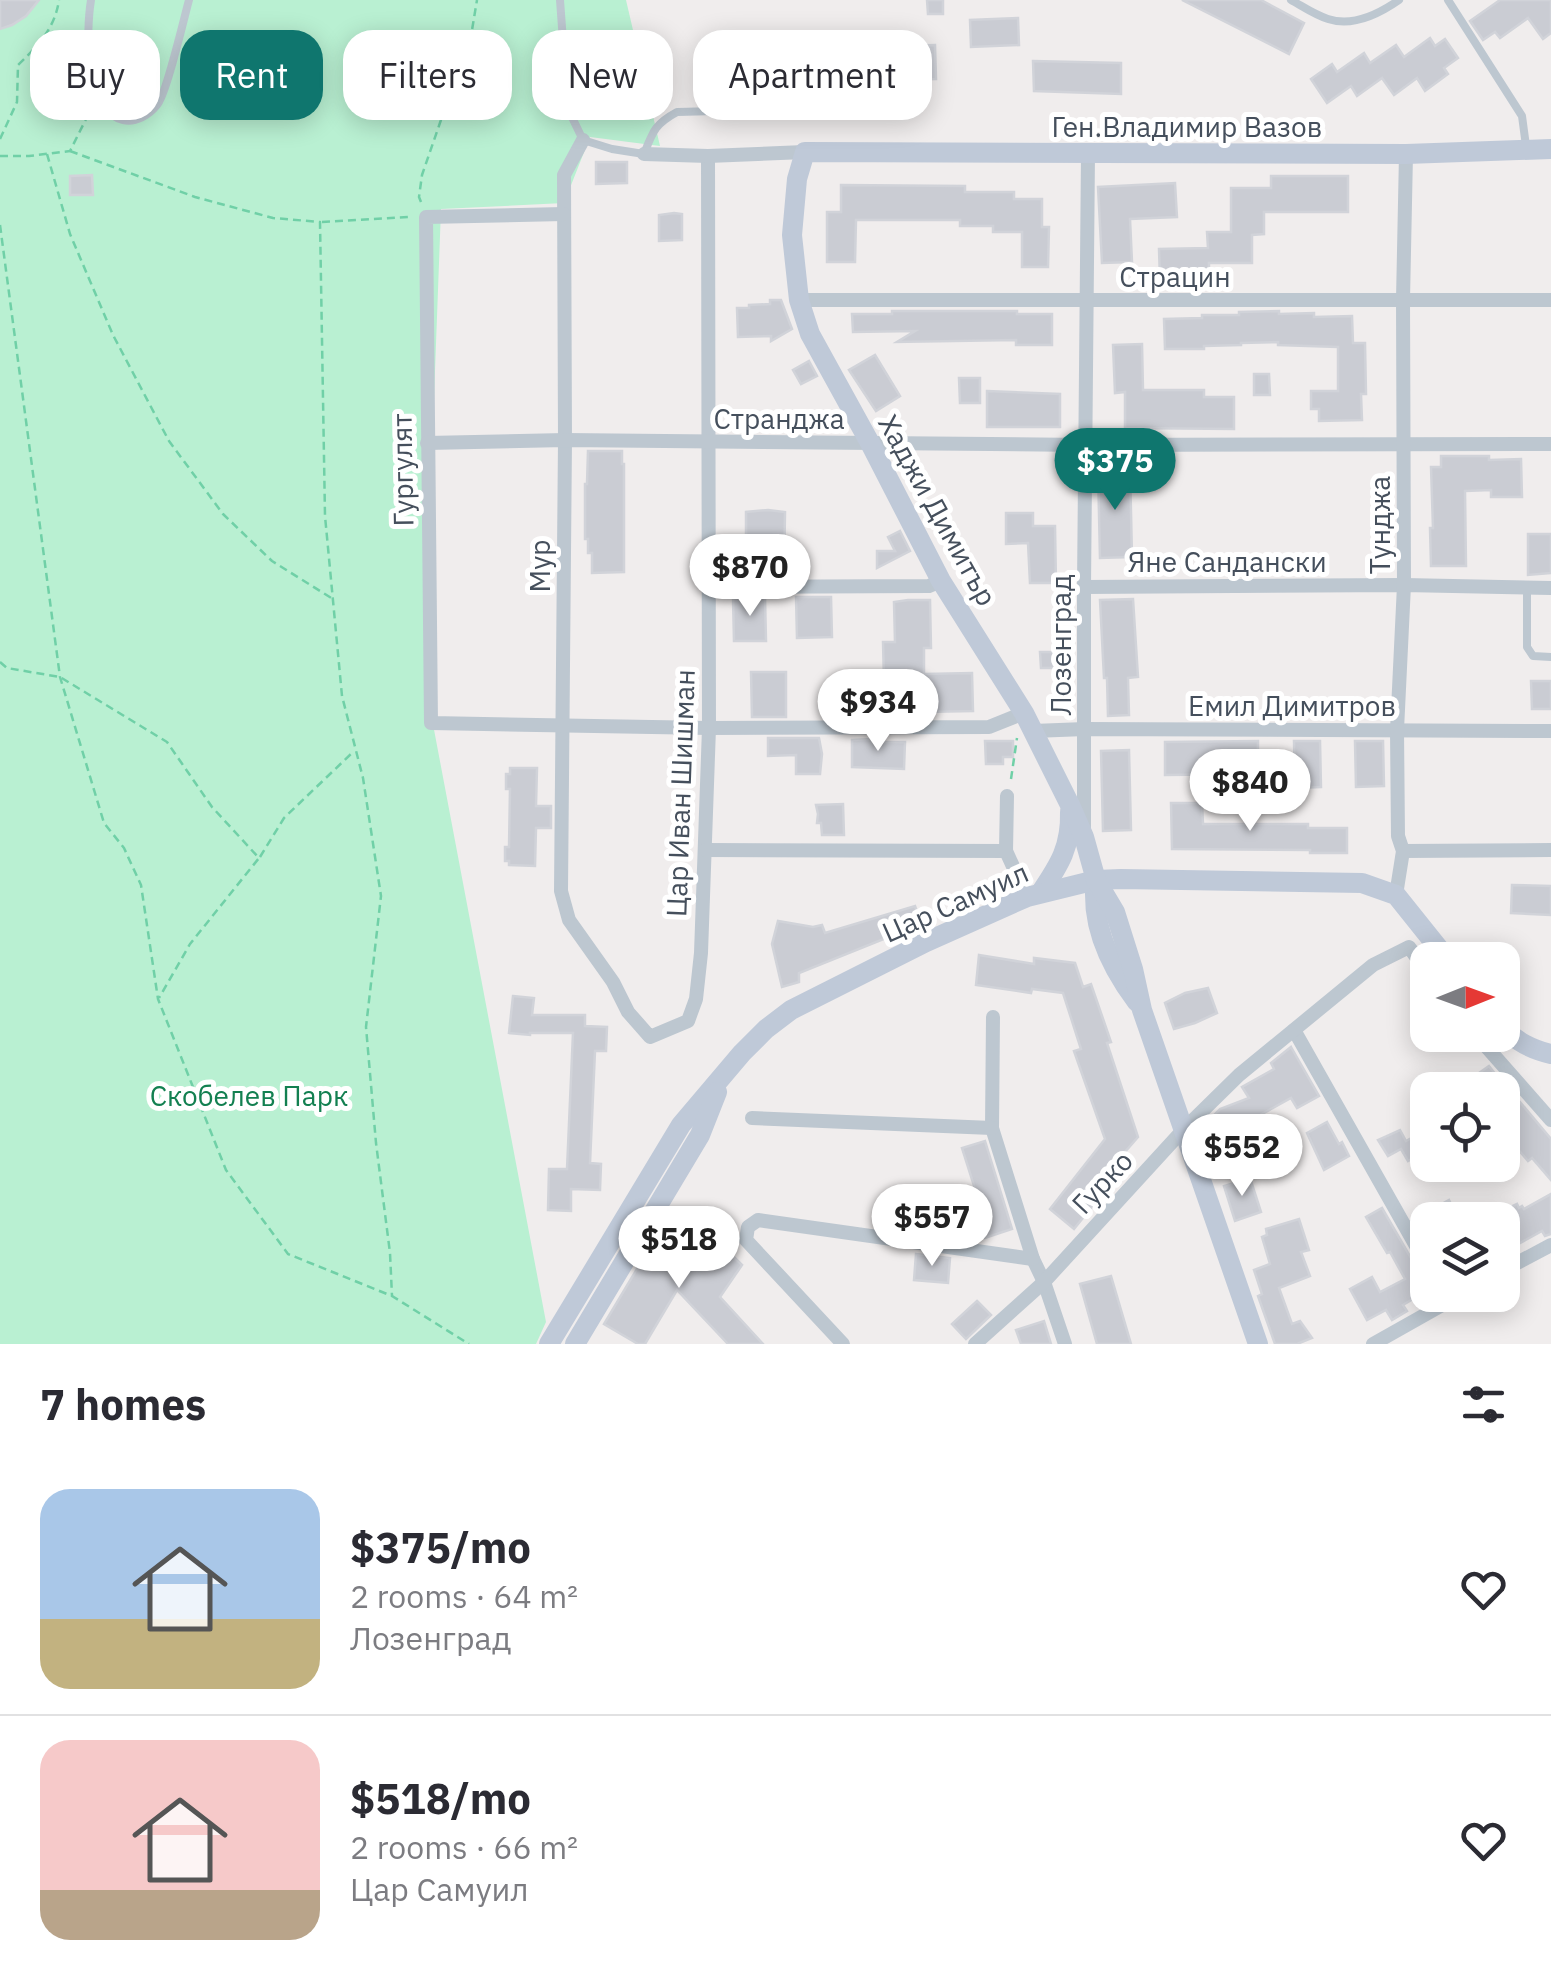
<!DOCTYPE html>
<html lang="en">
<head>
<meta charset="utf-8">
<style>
	body { margin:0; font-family:"IBM Plex Sans",sans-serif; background:#f2f2f3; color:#2b2b33; height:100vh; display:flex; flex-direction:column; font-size:38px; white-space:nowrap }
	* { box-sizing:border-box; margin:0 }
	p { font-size:32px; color:#7c7c81 }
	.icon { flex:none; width:55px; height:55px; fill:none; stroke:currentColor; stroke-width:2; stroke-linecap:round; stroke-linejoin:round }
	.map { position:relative; height:1344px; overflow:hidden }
	.panel { display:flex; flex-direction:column; background:#fff; flex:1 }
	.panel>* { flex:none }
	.guide { position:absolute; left:30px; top:30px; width:1000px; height:90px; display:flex; gap:20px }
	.needle { width:65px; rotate:89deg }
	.fabs { position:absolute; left:1410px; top:942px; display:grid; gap:20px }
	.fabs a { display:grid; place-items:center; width:110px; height:110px; border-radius:20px; background:#fff; box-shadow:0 5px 25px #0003; font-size:50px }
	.price { position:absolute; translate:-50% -85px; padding:0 22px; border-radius:35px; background:#fff; color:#222; font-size:32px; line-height:65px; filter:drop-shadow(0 2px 5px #0008) }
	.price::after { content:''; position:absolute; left:50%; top:60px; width:30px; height:22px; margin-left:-15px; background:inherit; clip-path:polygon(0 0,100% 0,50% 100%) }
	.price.on { background:#0f766e; color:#fff }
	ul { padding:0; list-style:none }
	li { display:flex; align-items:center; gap:30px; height:250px; padding:0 40px }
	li+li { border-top:2px solid #e1e1e2 }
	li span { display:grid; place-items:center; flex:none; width:280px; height:200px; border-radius:30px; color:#555 }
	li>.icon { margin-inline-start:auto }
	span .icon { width:120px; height:120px; fill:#fffc; stroke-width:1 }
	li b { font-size:42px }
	h2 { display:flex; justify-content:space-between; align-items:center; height:120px; padding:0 40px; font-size:42px }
	.tag { padding:0 35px; border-radius:30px; background:#fff; box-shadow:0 5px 25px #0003; font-size:35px; line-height:90px }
	.tag.on { background:#0f766e; color:#fff }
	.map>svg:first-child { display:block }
	.green { fill:#b9f0d2 }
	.building { fill:#caccd3; stroke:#d1d3d9; stroke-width:2.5 }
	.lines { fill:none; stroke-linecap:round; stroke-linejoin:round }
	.path { stroke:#70d0a7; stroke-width:2.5; stroke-dasharray:8 5; stroke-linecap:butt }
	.lane { stroke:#bdc7d0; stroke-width:8 }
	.street { stroke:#bdc7d0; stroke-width:14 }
	.secondary { stroke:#bfc9d8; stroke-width:20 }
	.labels { text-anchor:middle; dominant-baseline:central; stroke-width:10; stroke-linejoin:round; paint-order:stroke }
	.street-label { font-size:28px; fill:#454f5c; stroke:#fff }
	.park-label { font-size:28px; fill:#138051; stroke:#fff }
</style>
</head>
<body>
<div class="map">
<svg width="1551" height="1344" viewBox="0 0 1551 1344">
	<rect width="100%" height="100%" fill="#f0eded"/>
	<path class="green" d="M 0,0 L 626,0 L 660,146 L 590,137 L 564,203 L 441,209 L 432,452 L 432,719 L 546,1322 L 536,1344 L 0,1344 Z"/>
	<g class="building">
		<path d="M 0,0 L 39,0 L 26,16 L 12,25 L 0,29 Z"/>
		<path d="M 927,0 L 943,0 L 943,14 L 928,14 Z"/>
		<path d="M 1182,0 L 1261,0 L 1304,23 L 1289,54 Z"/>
		<path d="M 1500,0 L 1551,0 L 1551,33 L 1543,39 L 1528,18 L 1500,38 L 1495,32 L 1483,40 L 1470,21 Z"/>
		<path d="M 1018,18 L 1019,45 L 971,47 L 970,20 Z"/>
		<path d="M 1430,38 L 1435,46 L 1445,39 L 1458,58 L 1444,68 L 1448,74 L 1425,91 L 1417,78 L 1394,95 L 1382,78 L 1357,96 L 1351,86 L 1327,103 L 1311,79 L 1332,64 L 1337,72 L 1364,53 L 1370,63 L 1396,45 L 1404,57 Z"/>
		<path d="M 935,45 L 936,79 L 847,81 L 846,47 Z"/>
		<path d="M 1033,61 L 1121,63 L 1121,94 L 1034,91 Z"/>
		<path d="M 596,162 L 627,162 L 627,183 L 596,184 Z"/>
		<path d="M 92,175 L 93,195 L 70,195 L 70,176 Z"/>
		<path d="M 1271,176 L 1348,176 L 1348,212 L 1264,212 L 1264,234 L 1252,235 L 1252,263 L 1209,263 L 1209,273 L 1193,273 L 1193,279 L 1160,280 L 1159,249 L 1208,248 L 1207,232 L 1231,232 L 1231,188 L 1271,188 Z"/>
		<path d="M 1175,183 L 1177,217 L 1130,219 L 1132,262 L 1102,263 L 1098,187 Z"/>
		<path d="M 841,185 L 965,186 L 965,192 L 1014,192 L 1014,199 L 1042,199 L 1042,227 L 1049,227 L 1048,267 L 1022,267 L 1022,232 L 993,232 L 993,226 L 960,226 L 960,220 L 856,220 L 855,262 L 827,262 L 827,212 L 841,212 Z"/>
		<path d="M 674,213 L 682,214 L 682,240 L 659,241 L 659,215 Z"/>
		<path d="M 770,300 L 781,300 L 792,329 L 771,341 L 771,336 L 738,337 L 737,308 L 749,308 L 749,305 L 770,304 Z"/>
		<path d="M 892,311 L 1017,311 L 1017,314 L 1052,314 L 1052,345 L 1016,345 L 1016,340 L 897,342 L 915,331 L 853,332 L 852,314 L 892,314 Z"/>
		<path d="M 1279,311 L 1279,314 L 1314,313 L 1314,317 L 1352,316 L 1353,343 L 1365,343 L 1366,394 L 1361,394 L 1362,420 L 1319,421 L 1319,409 L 1311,409 L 1311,391 L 1338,391 L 1338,347 L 1278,345 L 1278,342 L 1241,343 L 1241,345 L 1204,346 L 1204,349 L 1165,349 L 1164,319 L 1202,318 L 1202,315 L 1239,315 L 1239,312 Z"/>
		<path d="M 1142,344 L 1143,390 L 1204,390 L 1204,397 L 1234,397 L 1234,429 L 1125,428 L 1125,392 L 1115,393 L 1113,345 Z"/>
		<path d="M 875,355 L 900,396 L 876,411 L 849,370 Z"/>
		<path d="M 809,361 L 817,376 L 801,384 L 793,370 Z"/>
		<path d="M 1254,374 L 1269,374 L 1270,395 L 1254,395 Z"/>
		<path d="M 959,378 L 980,378 L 980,403 L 960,403 Z"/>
		<path d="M 987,391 L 1060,394 L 1060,427 L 987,427 Z"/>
		<path d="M 588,451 L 622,451 L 622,464 L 624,464 L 624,572 L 592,573 L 592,553 L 588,553 L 588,539 L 585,539 L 585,484 L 587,484 Z"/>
		<path d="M 1441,456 L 1489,456 L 1489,460 L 1521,459 L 1522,497 L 1491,497 L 1491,490 L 1465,491 L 1466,566 L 1431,566 L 1430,528 L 1433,528 L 1431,467 L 1441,467 Z"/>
		<path d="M 1130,468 L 1132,557 L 1100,558 L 1098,469 Z"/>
		<path d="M 768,510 L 785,512 L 784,574 L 746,574 L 746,512 Z"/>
		<path d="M 1006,513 L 1033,513 L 1033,526 L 1055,526 L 1056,583 L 1030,583 L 1028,543 L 1006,544 Z"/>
		<path d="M 900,531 L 910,551 L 877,568 L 877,551 L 895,551 L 888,537 Z"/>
		<path d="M 1528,534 L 1551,534 L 1551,573 L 1528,575 Z"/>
		<path d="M 765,597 L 766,641 L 734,641 L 733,598 Z"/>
		<path d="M 796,597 L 831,597 L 832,637 L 797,638 Z"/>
		<path d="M 1133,599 L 1138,677 L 1128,678 L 1129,715 L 1108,716 L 1107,678 L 1104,678 L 1100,600 Z"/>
		<path d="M 908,600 L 930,600 L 931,648 L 924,648 L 924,674 L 972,673 L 973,711 L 923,712 L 923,704 L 909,704 L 908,695 L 895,695 L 894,688 L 888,689 L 888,681 L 884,682 L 883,642 L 895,642 L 894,602 Z"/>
		<path d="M 1040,652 L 1060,652 L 1061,668 L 1041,668 Z"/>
		<path d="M 751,672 L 786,672 L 786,717 L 752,717 Z"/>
		<path d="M 1531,681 L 1551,681 L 1551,709 L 1532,709 Z"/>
		<path d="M 768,738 L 819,738 L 822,754 L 820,774 L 796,774 L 796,755 L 768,756 Z"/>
		<path d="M 872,739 L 872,742 L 905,742 L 904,769 L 852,767 L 852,740 Z"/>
		<path d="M 985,741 L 1013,741 L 1013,757 L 1003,757 L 1003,764 L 986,764 Z"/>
		<path d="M 1258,741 L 1258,774 L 1165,775 L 1165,742 Z"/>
		<path d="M 1294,741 L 1320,741 L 1321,787 L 1295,788 Z"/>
		<path d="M 1355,741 L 1383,741 L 1384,786 L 1356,787 Z"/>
		<path d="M 1129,750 L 1131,830 L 1103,831 L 1101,751 Z"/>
		<path d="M 510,768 L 537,768 L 536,806 L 551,806 L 551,828 L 536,828 L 535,866 L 509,865 L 509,861 L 505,861 L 505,847 L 509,847 L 510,789 L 506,789 L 506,774 L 510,774 Z"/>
		<path d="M 1171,803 L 1202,803 L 1203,824 L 1308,824 L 1308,828 L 1347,828 L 1347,853 L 1310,853 L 1310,850 L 1172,849 Z"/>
		<path d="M 843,804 L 844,835 L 822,835 L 821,823 L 817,823 L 818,814 L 816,805 Z"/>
		<path d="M 1512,885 L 1551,886 L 1551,915 L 1511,913 Z"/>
		<path d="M 915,906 L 921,924 L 799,973 L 799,982 L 782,987 L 772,944 L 778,921 L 813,927 L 822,925 L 825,933 Z"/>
		<path d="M 979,955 L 1034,964 L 1034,958 L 1075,963 L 1083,987 L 1091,984 L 1111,1042 L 1107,1043 L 1138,1137 L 1125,1152 L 1131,1158 L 1074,1229 L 1050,1209 L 1105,1139 L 1074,1051 L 1081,1049 L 1063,993 L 1032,989 L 1031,993 L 976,985 Z"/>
		<path d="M 1208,988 L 1217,1013 L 1195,1023 L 1174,1029 L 1165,1003 L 1185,993 Z"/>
		<path d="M 513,996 L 534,998 L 532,1015 L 585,1015 L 585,1026 L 607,1027 L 606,1051 L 595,1051 L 590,1163 L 601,1164 L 600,1190 L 571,1189 L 571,1211 L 548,1210 L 549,1169 L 567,1169 L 573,1033 L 530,1033 L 530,1035 L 509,1033 Z"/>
		<path d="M 1291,1047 L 1319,1096 L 1297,1108 L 1291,1098 L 1242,1125 L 1249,1143 L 1222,1153 L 1210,1119 L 1220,1109 L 1249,1098 L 1242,1087 L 1274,1069 L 1271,1063 Z"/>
		<path d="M 1489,1066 L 1518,1103 L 1520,1102 L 1551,1139 L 1551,1180 L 1532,1158 L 1528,1161 L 1502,1131 L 1502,1090 L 1455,1090 Z"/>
		<path d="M 1327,1122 L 1339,1144 L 1342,1142 L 1349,1156 L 1324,1170 L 1307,1133 Z"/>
		<path d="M 1400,1130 L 1406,1141 L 1417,1135 L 1426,1151 L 1408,1161 L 1401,1149 L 1388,1156 L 1378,1140 Z"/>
		<path d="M 985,1141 L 1012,1229 L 985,1238 L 971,1193 L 976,1192 L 962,1148 Z"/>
		<path d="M 1250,1178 L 1261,1212 L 1235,1221 L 1224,1186 Z"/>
		<path d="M 1551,1194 L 1551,1234 L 1545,1236 L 1542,1231 L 1502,1253 L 1502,1211 L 1517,1204 L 1519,1208 L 1522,1206 L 1524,1209 Z"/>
		<path d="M 1449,1200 L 1459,1220 L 1413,1220 Z"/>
		<path d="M 1382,1208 L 1419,1272 L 1428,1278 L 1428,1290 L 1403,1305 L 1407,1311 L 1392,1320 L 1386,1310 L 1367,1320 L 1350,1289 L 1372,1277 L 1380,1292 L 1405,1279 L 1390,1252 L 1387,1253 L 1366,1217 Z"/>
		<path d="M 1299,1219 L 1309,1250 L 1301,1252 L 1310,1276 L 1279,1288 L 1292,1324 L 1300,1321 L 1312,1338 L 1297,1344 L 1275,1344 L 1258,1296 L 1262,1294 L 1254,1270 L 1270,1264 L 1262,1237 L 1267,1235 L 1266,1229 Z"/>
		<path d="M 662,1227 L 716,1259 L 717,1257 L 721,1260 L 729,1252 L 742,1265 L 720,1297 L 763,1344 L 728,1344 L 677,1290 L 645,1344 L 638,1344 L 604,1324 Z"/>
		<path d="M 916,1254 L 950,1258 L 948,1283 L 914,1280 Z"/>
		<path d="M 1111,1276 L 1131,1344 L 1097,1344 L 1080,1284 Z"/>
		<path d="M 977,1301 L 991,1315 L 966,1339 L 952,1324 Z"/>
		<path d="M 1044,1321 L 1051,1344 L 1021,1344 L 1016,1330 Z"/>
	</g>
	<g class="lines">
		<g class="path">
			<path d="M 0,139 L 17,102 L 18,65 C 38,46 55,28 59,0"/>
			<path d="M 70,151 L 195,197 L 273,218 L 320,222 L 325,516 L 342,696 L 363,778 L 381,896 L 366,1027 L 376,1143 L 390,1253 L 392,1296"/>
			<path d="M 47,154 L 70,234 L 113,335 L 169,441 L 223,514 L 272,561 L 333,599"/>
			<path d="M 0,156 L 29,156 L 70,151 L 91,109"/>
			<path d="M 421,202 L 419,197 L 422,175 L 472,30 L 477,0"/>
			<path d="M 322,222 L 409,217"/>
			<path d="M 0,225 L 60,677 L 104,823 L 124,848 L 141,885 L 158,999 L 226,1170 L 288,1254 L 392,1296 L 469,1344"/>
			<path d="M 0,662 L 7,668 L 60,677 L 167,742 L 212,807 L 259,858 L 190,944 L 159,998"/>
			<path d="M 1011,779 L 1017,738"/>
			<path d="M 260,857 L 284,818 L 353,752"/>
		</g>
		<g class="lane">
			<path d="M 91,0 C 86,31 84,111 123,120 C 136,123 149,115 157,105 C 166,96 184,18 189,0"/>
			<path d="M 560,0 L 568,109 L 583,140 L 612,149 L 644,154 C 653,131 655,124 677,112 L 798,109 L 815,100 L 820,55 L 827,45"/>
			<path d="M 1291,0 C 1302,6 1315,15 1328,19 C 1352,27 1379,14 1399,0"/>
			<path d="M 1448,0 L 1522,116 L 1526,146"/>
			<path d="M 1527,587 L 1527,647 L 1533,656 L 1551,657"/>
		</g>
		<g class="street">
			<path d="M 583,140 L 564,175 L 565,440 L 561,891 L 569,920 L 613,982 L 628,1012 L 650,1037 L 688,1021 L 696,999 L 701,953 L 709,728 L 708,156"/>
			<path d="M 644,154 L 708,156 L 805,152"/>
			<path d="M 564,214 L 426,217 L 431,723 L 709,728 L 989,727 L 1024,713"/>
			<path d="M 799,300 L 1551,300"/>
			<path d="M 427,443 L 565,440 L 1085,445 L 1551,444"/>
			<path d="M 709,587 L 929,586 L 941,581"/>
			<path d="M 1084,587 L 1404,585 L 1551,588"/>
			<path d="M 1033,731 L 1085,729 L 1551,731"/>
			<path d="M 1084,832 L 1084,587 L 1088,153"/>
			<path d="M 705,850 L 1006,851 L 1027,897"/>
			<path d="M 1006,851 L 1007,796"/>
			<path d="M 1403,851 L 1551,850"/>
			<path d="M 1396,895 L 1403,851 L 1398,836 L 1397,730 L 1404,585 L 1403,300 L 1406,154"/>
			<path d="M 993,1017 L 992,1128 L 1033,1259 L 1044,1282 L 1065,1344"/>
			<path d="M 1294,1030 L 1428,1267"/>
			<path d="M 1476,1035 L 1551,1120"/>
			<path d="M 752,1118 L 992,1128"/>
			<path d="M 1502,1271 L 1551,1245"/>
			<path d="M 843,1344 L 746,1240 L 748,1227 L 758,1220 L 1033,1259"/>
			<path d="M 975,1344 L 1044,1282 L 1184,1129 L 1239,1075 L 1373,965 L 1409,947 L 1428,973"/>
			<path d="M 1373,1344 L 1460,1295"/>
		</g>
		<g class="secondary">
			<path d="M 1096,880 C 1090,925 1110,966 1137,1002"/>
			<path d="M 1041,892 C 1060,864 1071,846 1070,812"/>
			<path d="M 1502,1027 C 1517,1042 1531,1049 1551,1054"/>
			<path d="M 549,1344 L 681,1125 L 742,1053 L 766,1029 L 791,1010 L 926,942 L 1027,897 L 1096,880 L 1121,879 L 1362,883 L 1396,895 L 1448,960"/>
			<path d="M 575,1344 L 700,1135 L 717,1092"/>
			<path d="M 1258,1344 L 1142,1010 L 1133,969 L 1115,912 L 1096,880 L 1084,837 L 1070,805 L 1024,713 L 941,581 L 870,443 L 810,334 L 799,300 L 792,235 L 797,179 L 805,152 L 1406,154 L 1551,149"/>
		</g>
	</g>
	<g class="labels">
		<g class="street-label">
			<text x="1187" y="126">Ген.Владимир Вазов</text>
			<text x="1175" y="276">Страцин</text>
			<text x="779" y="418">Странджа</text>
			<text transform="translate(402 470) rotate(-91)">Гургулят</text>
			<text transform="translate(938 510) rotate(61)">Хаджи Димитър</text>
			<text transform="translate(1379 525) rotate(-90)">Тунджа</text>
			<text x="1227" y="561">Яне Сандански</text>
			<text transform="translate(539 566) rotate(-90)">Мур</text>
			<text transform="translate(1060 645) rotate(-90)">Лозенград</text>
			<text x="1292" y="705">Емил Димитров</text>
			<text transform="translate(680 793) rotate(-88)">Цар Иван Шишман</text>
			<text transform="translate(955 902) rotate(-24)">Цар Самуил</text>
			<text transform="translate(1102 1182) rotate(-47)">Гурко</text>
		</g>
		<g class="park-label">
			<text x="249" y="1095">Скобелев Парк</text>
		</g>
	</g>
</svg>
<div class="fabs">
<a><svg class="needle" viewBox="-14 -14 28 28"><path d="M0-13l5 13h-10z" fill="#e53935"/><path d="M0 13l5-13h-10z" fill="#7c7c81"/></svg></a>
<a><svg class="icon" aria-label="locate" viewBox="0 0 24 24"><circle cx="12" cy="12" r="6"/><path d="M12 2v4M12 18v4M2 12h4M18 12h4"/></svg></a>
<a><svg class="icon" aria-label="layers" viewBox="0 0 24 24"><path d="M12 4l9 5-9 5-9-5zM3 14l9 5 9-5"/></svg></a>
</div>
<b class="price on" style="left:1115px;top:513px">$375</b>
<b class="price" style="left:750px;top:619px">$870</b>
<b class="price" style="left:878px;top:754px">$934</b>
<b class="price" style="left:1250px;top:834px">$840</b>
<b class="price" style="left:1242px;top:1199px">$552</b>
<b class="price" style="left:932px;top:1269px">$557</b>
<b class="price" style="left:679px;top:1291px">$518</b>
<div class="guide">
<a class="tag">Buy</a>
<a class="tag on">Rent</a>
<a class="tag">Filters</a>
<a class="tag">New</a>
<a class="tag">Apartment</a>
</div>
</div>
<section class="panel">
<h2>7 homes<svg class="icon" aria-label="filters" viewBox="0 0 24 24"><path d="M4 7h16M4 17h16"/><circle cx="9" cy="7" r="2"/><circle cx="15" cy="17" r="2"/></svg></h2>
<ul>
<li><span style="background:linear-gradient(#a9c7e8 65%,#c2b280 0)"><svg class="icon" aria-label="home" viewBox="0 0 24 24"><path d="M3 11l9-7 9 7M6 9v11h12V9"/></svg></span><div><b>$375/mo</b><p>2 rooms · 64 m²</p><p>Лозенград</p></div><svg class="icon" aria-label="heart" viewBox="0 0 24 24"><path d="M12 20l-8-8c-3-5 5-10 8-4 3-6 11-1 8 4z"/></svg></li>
<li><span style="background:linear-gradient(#f6c9c9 75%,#b9a48a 0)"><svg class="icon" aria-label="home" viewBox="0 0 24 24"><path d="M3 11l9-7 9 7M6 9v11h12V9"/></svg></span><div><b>$518/mo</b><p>2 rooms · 66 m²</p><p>Цар Самуил</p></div><svg class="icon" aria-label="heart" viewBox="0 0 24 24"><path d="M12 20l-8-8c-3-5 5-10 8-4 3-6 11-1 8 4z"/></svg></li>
</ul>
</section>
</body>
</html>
